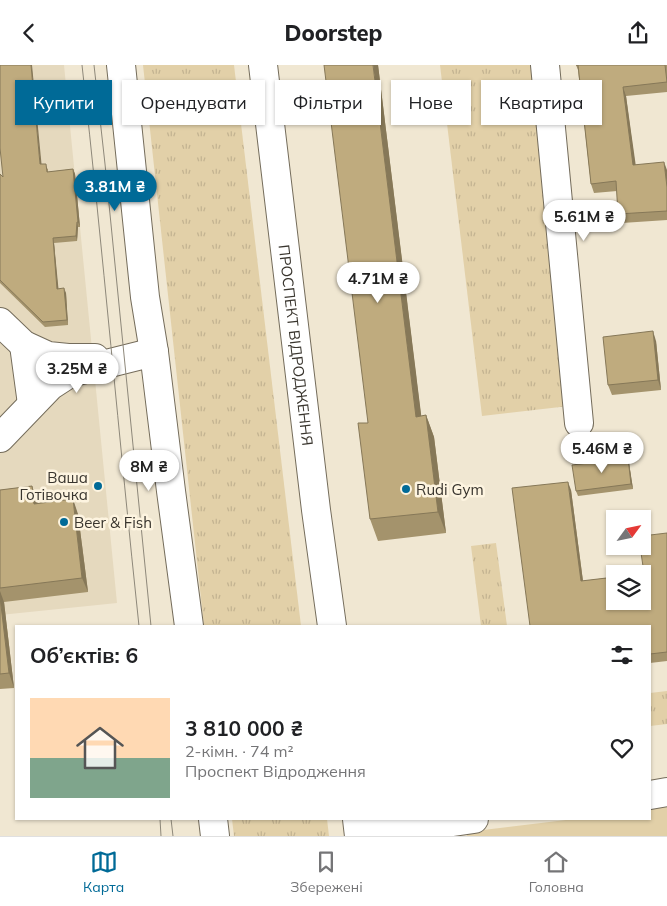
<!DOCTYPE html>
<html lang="uk">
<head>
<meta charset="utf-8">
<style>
	body { margin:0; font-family:Mulish,sans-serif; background:#f2f2f2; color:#202124; height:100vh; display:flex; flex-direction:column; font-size:19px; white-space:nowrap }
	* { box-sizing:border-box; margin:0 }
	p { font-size:16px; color:#757577 }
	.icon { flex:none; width:28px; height:28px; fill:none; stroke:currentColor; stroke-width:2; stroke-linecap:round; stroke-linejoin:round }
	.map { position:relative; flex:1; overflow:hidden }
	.side { position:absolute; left:15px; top:560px; width:636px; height:195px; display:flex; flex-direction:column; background:#fff; border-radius:0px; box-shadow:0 1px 4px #0004 }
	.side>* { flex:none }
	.hud { position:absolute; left:15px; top:15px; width:638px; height:45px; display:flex; gap:10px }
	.needle { width:32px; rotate:57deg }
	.controls { position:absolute; left:606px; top:445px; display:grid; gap:10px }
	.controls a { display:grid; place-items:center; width:45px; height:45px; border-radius:0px; background:#fff; box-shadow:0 1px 4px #0004; font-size:25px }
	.price { position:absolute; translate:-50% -42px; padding:0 11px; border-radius:18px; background:#fff; color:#222; font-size:16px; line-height:32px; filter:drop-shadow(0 1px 2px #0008) }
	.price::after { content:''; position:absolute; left:50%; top:30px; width:15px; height:11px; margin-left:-8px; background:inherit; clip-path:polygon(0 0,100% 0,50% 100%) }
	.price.current { background:#006a97; color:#fff }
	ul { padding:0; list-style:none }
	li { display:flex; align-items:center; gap:15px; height:125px; padding:0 15px }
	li+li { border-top:1px solid #e0e0e0 }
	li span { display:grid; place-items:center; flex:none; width:140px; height:100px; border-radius:0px; color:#555 }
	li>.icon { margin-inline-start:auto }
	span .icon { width:60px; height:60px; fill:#fffc; stroke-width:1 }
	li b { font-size:21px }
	h2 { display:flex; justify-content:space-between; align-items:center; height:60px; padding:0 15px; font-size:21px }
	.tag { padding:0 18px; border-radius:0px; background:#fff; box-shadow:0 1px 4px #0004; font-size:18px; line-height:45px }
	.tag.current { background:#006a97; color:#fff }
	header { display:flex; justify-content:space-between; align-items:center; height:65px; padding:0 15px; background:#fff; font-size:22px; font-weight:800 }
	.menu { display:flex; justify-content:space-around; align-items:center; height:70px; border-top:1px solid #e0e0e0; background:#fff; font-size:14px; color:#757577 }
	.menu a { display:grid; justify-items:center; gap:2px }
	.menu .current { color:#006a97 }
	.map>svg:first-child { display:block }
	.built { fill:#e5d9be }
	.grass { fill:url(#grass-tufts) }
	.pitch { fill:#e2d0a8 }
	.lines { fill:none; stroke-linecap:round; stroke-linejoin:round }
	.street-casing { stroke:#746c5b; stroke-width:30 }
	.secondary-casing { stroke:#746c5b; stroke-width:30 }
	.street { stroke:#fff; stroke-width:28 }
	.secondary { stroke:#fff; stroke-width:28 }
	.tram { stroke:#8e887a; stroke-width:1 }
	.wall { fill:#a4936c }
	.shaded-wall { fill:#867858 }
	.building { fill:#bfab7e; stroke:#867858 }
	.poi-dot { fill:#006a97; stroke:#fdf4e0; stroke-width:2 }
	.labels { text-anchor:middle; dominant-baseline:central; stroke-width:5; stroke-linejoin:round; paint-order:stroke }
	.street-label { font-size:15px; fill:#39352e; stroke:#fdf4e0 }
	.poi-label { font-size:15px; fill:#39352e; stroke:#fdf4e0; text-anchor:start }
</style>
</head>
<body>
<header><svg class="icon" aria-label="back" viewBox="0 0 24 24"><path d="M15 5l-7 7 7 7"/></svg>Doorstep<svg class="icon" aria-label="share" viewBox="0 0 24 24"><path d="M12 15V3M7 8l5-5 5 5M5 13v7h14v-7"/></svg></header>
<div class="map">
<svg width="667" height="771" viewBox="0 0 667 771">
	<defs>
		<pattern id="grass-tufts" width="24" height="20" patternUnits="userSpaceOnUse" patternTransform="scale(1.25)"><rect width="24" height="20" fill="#e2d0a8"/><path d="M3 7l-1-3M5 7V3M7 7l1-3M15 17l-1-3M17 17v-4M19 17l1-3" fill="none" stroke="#c3b391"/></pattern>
	</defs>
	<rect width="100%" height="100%" fill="#f0e7d2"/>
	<path class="built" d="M 0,0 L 64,0 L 117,538 L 0,550 Z"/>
	<g class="grass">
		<path d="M 143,0 L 234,0 L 301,561 L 204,561 Z"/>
		<path d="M 440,0 L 537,0 L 569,341 L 482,351 Z"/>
		<path d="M 496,478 L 507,561 L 481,561 L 471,481 Z"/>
		<path d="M 667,626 L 667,659 L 650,661 L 650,628 Z"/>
		<path d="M 232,754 L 327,754 L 329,771 L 234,771 Z"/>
	</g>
	<path class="pitch" d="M 667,742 L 667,771 L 467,771 L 467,767 L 574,754 L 650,754 L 650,744 Z"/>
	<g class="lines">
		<defs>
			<g id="street">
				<path d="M 545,0 L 579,358"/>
				<path d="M 24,280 L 32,339"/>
				<path d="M 650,730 L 667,727"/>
				<path d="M 359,770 L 474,754"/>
			</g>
			<g id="secondary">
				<path d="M 121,0 L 145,232 L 154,287 L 171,426 L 189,561"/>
				<path id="s1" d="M 263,0 L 316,445 L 332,561"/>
				<path d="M 0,257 L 24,280 L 48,291 L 68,293 L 95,293"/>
				<path d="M 0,373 L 50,321 L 70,308 L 154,287"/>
				<path d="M 213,754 L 215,771"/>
				<path d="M 357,754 L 359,771"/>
			</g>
		</defs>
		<use href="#street" class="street-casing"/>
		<use href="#secondary" class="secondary-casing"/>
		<use href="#street" class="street"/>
		<use href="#secondary" class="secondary"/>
		<g class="tram">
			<path d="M 82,0 C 103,187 119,374 139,561"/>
			<path d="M 94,0 L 105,99 L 151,561"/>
			<path d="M 160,754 L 161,771"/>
			<path d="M 171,754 L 173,771"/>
		</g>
	</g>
	<g class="wall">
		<path d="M 378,0 L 421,351 L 426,350 L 434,372 L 446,468 L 378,476 L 370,454 L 368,358 Z"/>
		<path d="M 576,0 L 667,0 L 667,27 L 626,31 L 635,100 L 667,105 L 667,155 L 622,158 L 618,149 L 617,126 L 594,128 L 591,119 L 578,5 Z"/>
		<path d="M 41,99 L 48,104 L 48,107 L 73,104 L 75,109 L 80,162 L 78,162 L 77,176 L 54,178 L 58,224 L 66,228 L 68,260 L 45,262 L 0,218 L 0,109 L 3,112 Z"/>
		<path d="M 656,276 L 661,325 L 612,330 L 608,320 Z"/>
		<path d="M 629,398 L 633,424 L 578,431 L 576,426 Z"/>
		<path d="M 32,421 L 38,438 L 78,449 L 88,527 L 4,537 L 14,623 L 0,624 L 0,425 Z"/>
		<path d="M 571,425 L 583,516 L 644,508 L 667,468 L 667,596 L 650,598 L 650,561 L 530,561 Z"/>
	</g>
	<g class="shaded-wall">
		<path d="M 31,0 L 32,0 L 42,104 L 40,99 Z"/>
		<path d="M 373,0 L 378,0 L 424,373 L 416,352 Z"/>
		<path d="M 623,22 L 626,31 L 637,109 L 633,100 Z"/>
		<path d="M 664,97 L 667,105 L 667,122 Z"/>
		<path d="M 73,104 L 75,109 L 80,162 L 78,157 Z"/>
		<path d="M 77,157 L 78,162 L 77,176 L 76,171 Z"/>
		<path d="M 53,173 L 54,178 L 59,229 L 57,224 Z"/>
		<path d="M 64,223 L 66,228 L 68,260 L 67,255 Z"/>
		<path d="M 653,266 L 656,276 L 661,325 L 658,315 Z"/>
		<path d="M 426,350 L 434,372 L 446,468 L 438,447 Z"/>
		<path d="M 628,393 L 629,398 L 633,424 L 631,419 Z"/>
		<path d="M 568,417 L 571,425 L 584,524 L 581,516 Z"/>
		<path d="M 32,421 L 37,436 L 39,453 L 34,439 Z"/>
		<path d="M 73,434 L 78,449 L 88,527 L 82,513 Z"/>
		<path d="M 0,526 L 4,537 L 14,623 L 9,608 L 0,532 Z"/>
	</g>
	<g class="building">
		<path d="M 0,0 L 31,0 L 40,99 L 46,99 L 47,107 L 73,104 L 78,157 L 77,157 L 76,171 L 53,173 L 57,224 L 64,223 L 67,255 L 43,257 L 0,215 L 0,109 L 3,112 L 0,83 Z"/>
		<path d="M 324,0 L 373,0 L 416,352 L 426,350 L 438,447 L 370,454 L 358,358 L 368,358 Z"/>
		<path d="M 576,0 L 665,0 L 667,17 L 623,22 L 633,100 L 664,97 L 667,122 L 667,146 L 618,149 L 616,116 L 591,119 L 578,0 Z"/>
		<path d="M 653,266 L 658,315 L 608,320 L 603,272 Z"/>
		<path d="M 628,393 L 631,419 L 576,426 L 572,400 Z"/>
		<path d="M 568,417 L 581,516 L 615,512 L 615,536 L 642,536 L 642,509 L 639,509 L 644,508 L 640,481 L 642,481 L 642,471 L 667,468 L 667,587 L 650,589 L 650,561 L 530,561 L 512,423 Z"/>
		<path d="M 32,421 L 34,439 L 73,434 L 82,513 L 0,523 L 0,425 Z"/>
		<path d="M 0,532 L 9,608 L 0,609 Z"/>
	</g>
	<g class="poi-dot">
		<circle cx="98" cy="421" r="5"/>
		<circle cx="406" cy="424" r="5"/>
		<circle cx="64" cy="457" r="5"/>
	</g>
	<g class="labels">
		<g class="street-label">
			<text stroke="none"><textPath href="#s1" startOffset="282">ПРОСПЕКТ ВІДРОДЖЕННЯ</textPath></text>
		</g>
		<g class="poi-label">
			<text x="88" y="412" text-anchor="end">Ваша<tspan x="88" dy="17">Готівочка</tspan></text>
			<text x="416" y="424">Rudi Gym</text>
			<text x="74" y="457">Beer &amp; Fish</text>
		</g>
	</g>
</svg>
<div class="controls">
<a><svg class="needle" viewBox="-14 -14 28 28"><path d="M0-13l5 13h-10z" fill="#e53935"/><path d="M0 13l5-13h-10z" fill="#757577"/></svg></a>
<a><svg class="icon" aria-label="layers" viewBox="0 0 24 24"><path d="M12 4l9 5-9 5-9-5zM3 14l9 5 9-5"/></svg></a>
</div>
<b class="price current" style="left:115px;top:147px">3.81M ₴</b>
<b class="price" style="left:584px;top:177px">5.61M ₴</b>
<b class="price" style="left:378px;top:239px">4.71M ₴</b>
<b class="price" style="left:77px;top:329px">3.25M ₴</b>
<b class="price" style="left:602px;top:409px">5.46M ₴</b>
<b class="price" style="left:149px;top:427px">8M ₴</b>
<div class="hud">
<a class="tag current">Купити</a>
<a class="tag">Орендувати</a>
<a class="tag">Фільтри</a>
<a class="tag">Нове</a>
<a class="tag">Квартира</a>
</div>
<section class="side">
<h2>Об’єктів: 6<svg class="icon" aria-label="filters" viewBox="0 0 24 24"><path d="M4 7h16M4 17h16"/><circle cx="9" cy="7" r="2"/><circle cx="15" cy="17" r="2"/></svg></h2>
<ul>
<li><span style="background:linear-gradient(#ffd9b3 60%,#7fa58c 0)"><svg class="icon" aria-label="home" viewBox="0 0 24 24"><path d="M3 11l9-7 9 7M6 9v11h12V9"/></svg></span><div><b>3 810 000 ₴</b><p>2-кімн. · 74 m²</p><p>Проспект Відродження</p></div><svg class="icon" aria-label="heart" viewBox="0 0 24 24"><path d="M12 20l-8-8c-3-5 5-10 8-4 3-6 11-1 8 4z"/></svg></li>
</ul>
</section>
</div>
<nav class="menu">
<a class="current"><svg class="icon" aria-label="map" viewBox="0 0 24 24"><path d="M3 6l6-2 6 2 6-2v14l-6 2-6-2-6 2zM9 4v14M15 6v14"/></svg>Карта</a>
<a><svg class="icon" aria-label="saved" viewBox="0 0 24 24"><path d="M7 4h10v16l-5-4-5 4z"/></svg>Збережені</a>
<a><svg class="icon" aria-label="home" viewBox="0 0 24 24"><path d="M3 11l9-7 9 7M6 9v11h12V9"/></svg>Головна</a>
</nav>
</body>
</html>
